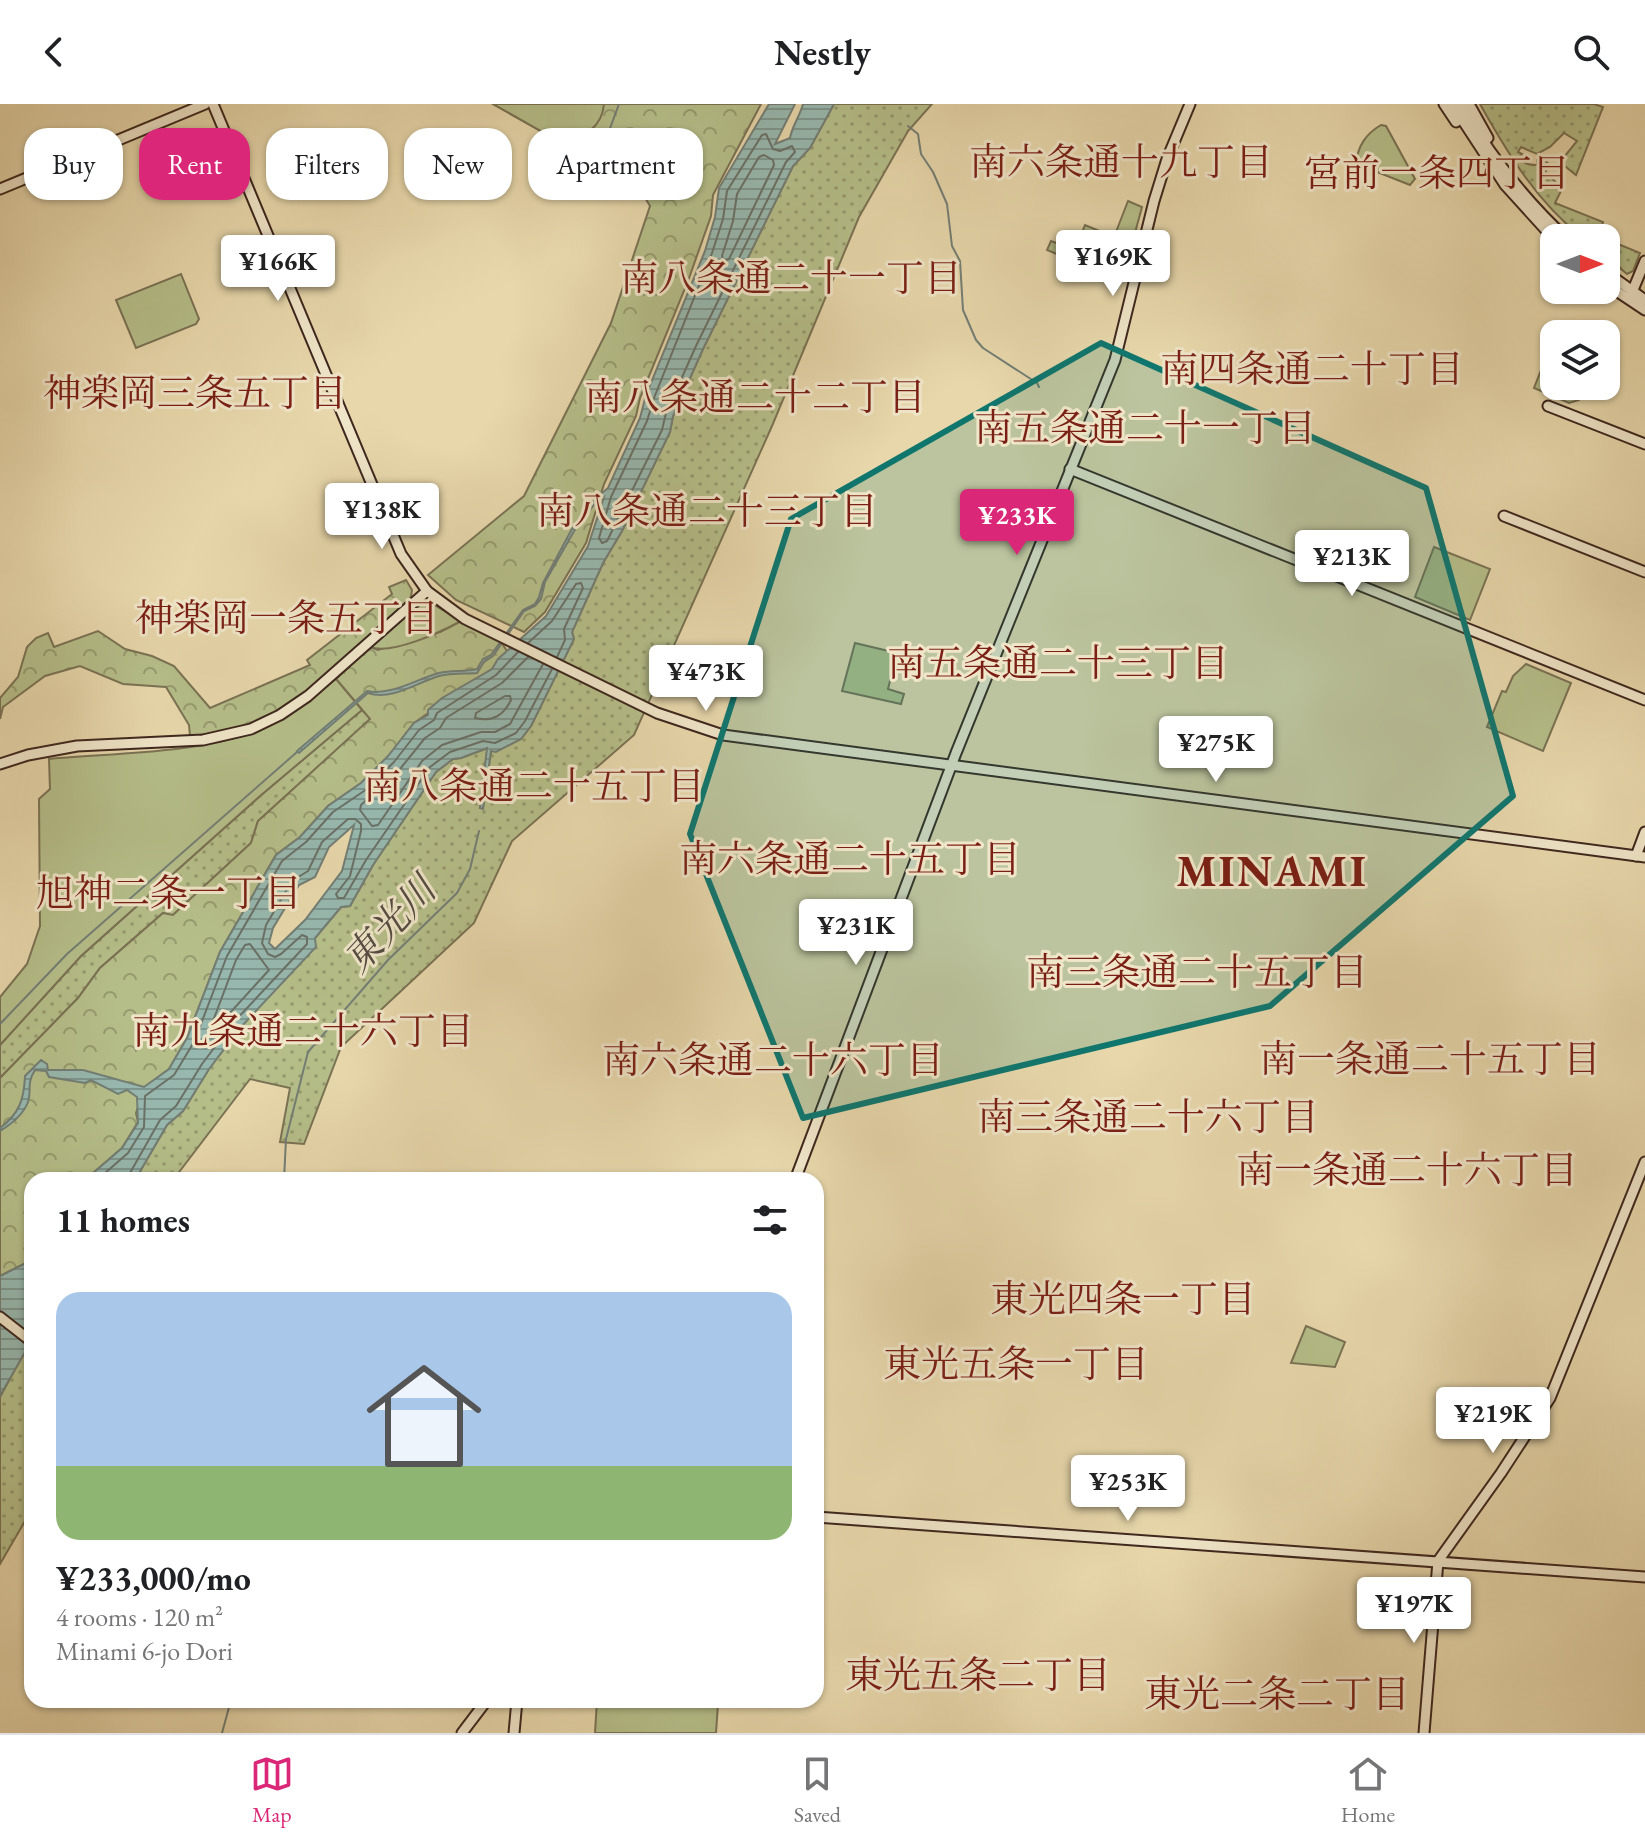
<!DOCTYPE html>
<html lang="en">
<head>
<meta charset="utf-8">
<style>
	body { margin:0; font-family:"EB Garamond","Noto Serif JP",serif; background:#f2f2f2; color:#202124; height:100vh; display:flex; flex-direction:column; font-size:30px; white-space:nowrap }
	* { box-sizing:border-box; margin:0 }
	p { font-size:26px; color:#757577 }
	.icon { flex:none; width:44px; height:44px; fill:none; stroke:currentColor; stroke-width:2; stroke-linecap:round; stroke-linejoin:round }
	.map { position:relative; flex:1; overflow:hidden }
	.panel { position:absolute; left:24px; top:1068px; width:800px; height:536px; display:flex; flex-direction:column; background:#fff; border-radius:24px; box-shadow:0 2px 6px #0004 }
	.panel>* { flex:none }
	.guide { position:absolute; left:24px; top:24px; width:800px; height:72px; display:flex; gap:16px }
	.needle { width:52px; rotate:90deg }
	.fabs { position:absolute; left:1540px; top:120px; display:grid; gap:16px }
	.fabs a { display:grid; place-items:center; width:80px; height:80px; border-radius:16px; background:#fff; box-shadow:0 2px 6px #0004; font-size:40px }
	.price { position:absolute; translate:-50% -68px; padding:0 18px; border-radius:8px; background:#fff; color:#222; font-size:26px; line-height:52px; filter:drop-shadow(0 2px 4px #0008) }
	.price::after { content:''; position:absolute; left:50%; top:48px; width:24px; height:18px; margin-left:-12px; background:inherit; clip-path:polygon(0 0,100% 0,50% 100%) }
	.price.selected { background:#db2777; color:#fff }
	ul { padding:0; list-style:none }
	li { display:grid; align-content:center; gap:16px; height:424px; padding:0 32px }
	li span { display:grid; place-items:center; height:248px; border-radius:24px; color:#555 }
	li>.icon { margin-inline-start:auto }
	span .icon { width:144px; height:144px; fill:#fffc; stroke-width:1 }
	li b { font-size:34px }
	h2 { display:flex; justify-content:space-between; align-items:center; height:96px; padding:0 32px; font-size:34px }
	.pill { padding:0 28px; border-radius:24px; background:#fff; box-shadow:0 2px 6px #0004; font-size:28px; line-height:72px }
	.pill.selected { background:#db2777; color:#fff }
	header { display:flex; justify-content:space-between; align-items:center; height:104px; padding:0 32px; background:#fff; font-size:36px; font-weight:700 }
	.tabs { display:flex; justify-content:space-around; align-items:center; height:112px; border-top:2px solid #e0e0e0; background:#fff; font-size:22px; color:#757577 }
	.tabs a { display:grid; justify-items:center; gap:4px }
	.tabs .selected { color:#db2777 }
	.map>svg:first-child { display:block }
	.grass { fill:url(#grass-dots); stroke:#7a7254; stroke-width:2 }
	.forest { fill:url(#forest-crowns); stroke:#7a7254; stroke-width:2 }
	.green { fill:#b5be89; stroke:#7a7254; stroke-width:2 }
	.water { fill:url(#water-rules); stroke:#737e75; stroke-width:2; fill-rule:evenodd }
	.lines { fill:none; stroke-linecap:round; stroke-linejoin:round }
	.shore { stroke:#6a7066; stroke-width:2 }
	.stream { stroke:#737e75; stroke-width:2 }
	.secondary-casing { stroke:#3e271e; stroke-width:13 }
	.secondary { stroke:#efe5c8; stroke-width:9 }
	.marked { fill:#0f766e; fill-opacity:0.2; stroke:#0f766e; stroke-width:6; stroke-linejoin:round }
	.labels { text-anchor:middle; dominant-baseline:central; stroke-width:6; stroke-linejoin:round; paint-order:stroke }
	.neighbourhood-label { font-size:38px; fill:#7a1f14; stroke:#efe5c8 }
	.water-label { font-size:38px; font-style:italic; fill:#544b42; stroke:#efe5c8 }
	.district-label { font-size:44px; font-weight:bold; letter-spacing:2px; fill:#7a1f14; stroke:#efe5c8 }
</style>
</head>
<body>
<header><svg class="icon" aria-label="back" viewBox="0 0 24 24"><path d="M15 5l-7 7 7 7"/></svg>Nestly<svg class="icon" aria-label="search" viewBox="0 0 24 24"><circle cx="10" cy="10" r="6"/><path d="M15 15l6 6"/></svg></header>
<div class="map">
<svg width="1645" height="1629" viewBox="0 0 1645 1629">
	<defs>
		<pattern id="grass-dots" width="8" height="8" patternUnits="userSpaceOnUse" patternTransform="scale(2)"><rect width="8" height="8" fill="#b5be89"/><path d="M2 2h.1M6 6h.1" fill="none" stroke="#959a6f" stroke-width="1.8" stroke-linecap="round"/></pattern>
		<pattern id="forest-crowns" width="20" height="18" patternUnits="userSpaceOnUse" patternTransform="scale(2)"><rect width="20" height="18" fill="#b5be89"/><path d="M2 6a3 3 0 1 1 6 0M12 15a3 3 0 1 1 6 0" fill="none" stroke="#959a6f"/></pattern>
		<pattern id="water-rules" width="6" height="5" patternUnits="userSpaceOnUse" patternTransform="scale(2)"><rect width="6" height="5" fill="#97b8af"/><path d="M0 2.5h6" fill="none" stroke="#7d968e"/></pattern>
	</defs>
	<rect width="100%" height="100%" fill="#e7d7ab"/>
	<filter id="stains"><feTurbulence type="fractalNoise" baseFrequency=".0025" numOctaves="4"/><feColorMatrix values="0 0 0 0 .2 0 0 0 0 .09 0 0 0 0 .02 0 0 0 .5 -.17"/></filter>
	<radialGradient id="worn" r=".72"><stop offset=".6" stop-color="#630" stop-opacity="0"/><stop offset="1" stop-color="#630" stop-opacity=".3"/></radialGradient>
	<g class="grass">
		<path d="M 834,0 L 932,0 L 908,27 L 859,113 L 772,322 L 634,631 L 512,737 L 474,819 L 341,943 L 304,1040 L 280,1038 L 290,984 L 250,975 L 173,1076 L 135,1076 L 167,1021 L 183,1007 L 209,965 L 240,924 L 341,803 L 350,802 L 373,761 L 436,668 L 453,655 L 461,654 L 488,644 L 480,704 L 483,704 L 491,647 L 521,635 L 531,622 L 574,535 L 572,528 L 603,459 L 622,427 L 670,328 L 673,312 L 703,245 L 793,62 L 810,44 Z"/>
		<path d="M 1480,0 L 1594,0 L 1603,3 L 1576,71 L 1560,58 L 1577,37 L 1564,29 L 1550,43 L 1537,50 L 1521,43 L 1518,48 L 1522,50 L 1519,53 C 1522,59 1530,61 1537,61 L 1537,56 L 1543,55 L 1550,61 L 1545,67 L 1562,85 L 1555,99 L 1603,118 L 1599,131 L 1604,134 L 1583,134 C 1537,98 1508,50 1480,0 Z"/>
		<path d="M 1606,135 L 1640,149 L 1633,167 L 1627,170 L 1606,152 Z"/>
		<path d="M 362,606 L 371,615 L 258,717 L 251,739 L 172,812 L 163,809 L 100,864 L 78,894 L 0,974 L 0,941 L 81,852 L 260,692 Z"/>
		<path d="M 25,1246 L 32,1252 L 32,1354 L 27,1363 L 32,1363 L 32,1405 L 0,1460 L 0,1293 Z"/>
	</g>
	<g class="forest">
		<path d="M 493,0 L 761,0 L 713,91 L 711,112 L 688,177 L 640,294 L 636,312 L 604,380 L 586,439 L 545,508 L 524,528 L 456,496 L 428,471 L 524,392 L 611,219 L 650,102 L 638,82 Z"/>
		<path d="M 406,476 L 412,486 L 411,493 C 371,531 302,605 251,622 C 233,629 209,629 190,632 L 189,621 L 166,583 L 123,580 L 80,562 L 45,572 L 3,603 L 0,615 L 0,594 L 18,573 L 27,543 L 36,534 L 48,529 L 54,543 L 98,527 L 125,545 L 152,552 L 174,562 L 210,604 L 310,561 L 307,556 L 392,490 L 389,483 Z"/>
		<path d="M 461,517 L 499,535 L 507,547 L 492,565 L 414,619 L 388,653 L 361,679 L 328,702 L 300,733 L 276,751 L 220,848 L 187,934 L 169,965 L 145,983 L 136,1009 L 138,1018 L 122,1044 L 85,1076 L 32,1076 L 32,1156 L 0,1172 L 0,974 L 78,894 L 100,864 L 163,809 L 173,811 L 251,739 L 258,717 L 370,615 L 336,575 L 370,543 L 378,546 L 440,528 Z"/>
	</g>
	<g class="green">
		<path d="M 493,0 L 604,0 C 602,24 584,33 562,39 Z"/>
		<path d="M 1381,21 L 1386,22 L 1415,75 L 1410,81 L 1357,60 C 1356,43 1367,29 1381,21 Z"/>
		<path d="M 1128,97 L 1142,103 L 1122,177 L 1047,146 L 1051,137 L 1075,146 L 1085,121 L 1114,133 Z"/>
		<path d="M 181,170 L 199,215 L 196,220 L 136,244 L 116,196 Z"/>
		<path d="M 1554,233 L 1554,282 L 1584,282 L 1579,296 L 1569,299 L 1534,284 Z"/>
		<path d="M 1434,443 L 1490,465 L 1470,516 L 1415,493 Z"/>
		<path d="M 426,496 L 461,517 C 441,528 392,551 370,543 Z"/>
		<path d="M 855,539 L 897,549 L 888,585 L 904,590 L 901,600 L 842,587 Z"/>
		<path d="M 1526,560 L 1571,579 L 1543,647 L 1487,623 L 1502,587 L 1506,588 L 1513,572 Z"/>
		<path d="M 336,575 L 362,606 L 260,692 L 81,852 L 0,941 L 0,893 L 27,860 L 40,822 L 39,695 L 50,685 L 49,655 C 114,649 190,650 252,629 C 284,618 310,594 336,575 Z"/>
		<path d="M 1306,1222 L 1345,1238 L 1335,1263 L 1291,1259 Z"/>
		<path d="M 597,1596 L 658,1596 L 718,1600 L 716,1629 L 595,1629 Z"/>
	</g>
	<g class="water">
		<path d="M 769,0 L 795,0 L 775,40 L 790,34 C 792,22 800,12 803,0 L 834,0 L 810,44 L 793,62 L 703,245 L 673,312 L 670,328 L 622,427 L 603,459 L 572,528 L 574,535 L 531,622 L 521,635 L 496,648 L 491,647 L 483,705 L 480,704 L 487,644 L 461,654 L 453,655 L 436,668 L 373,761 L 350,802 L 341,803 L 315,834 L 316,843 L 240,924 L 209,965 L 183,1007 L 167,1021 L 135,1076 L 85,1076 L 122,1044 L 138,1019 L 137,993 L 127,986 L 118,990 L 91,976 L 85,979 L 49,973 L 46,967 L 35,966 C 26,980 32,986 28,998 C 23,1011 10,1021 0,1027 L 0,1024 C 19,1010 24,996 25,972 L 41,956 L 47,960 L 48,966 L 83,966 L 144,983 L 169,965 L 187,934 L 220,848 L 276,751 L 300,733 L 328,702 L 361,679 L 388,652 L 414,619 L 428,611 L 428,606 L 442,594 L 492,565 L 498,555 L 546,512 L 588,442 L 604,393 L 597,397 L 577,422 L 545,478 L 541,495 L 535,502 L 524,507 L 493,552 L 484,558 L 477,569 C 465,570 452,569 439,572 C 416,579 391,597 368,589 L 299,649 L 297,647 L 367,587 C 392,592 416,575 439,569 C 452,566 465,568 477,565 L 483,555 L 491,551 L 523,506 L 535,500 L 539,493 L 543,479 L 574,421 L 596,394 L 608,384 L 640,314 L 646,291 L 705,147 L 715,113 L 719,84 ZM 354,721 L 342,767 L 305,816 L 275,845 L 269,839 L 273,824 L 299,781 L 315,773 L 329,743 Z"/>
		<path d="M 32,1156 L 32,1236 L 0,1292 L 0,1172 Z"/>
	</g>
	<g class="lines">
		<g class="shore">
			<path d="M 766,30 L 773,45 L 780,47 L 792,42 L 795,48 L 786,58 L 696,242 L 666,309 L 662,326 L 607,437 L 602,439 L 599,434 L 611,393 L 647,317 L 654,294 L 712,149 L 723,115 L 727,87 L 762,31 Z"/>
			<path d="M 764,51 L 773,56 L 774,61 L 729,155 L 724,157 L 722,152 L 733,117 L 737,90 L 759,53 Z"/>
			<path d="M 528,539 L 552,517 L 576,480 L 581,479 L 583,484 L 564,525 L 565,536 L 557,553"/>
			<path d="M 528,553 L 502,579 L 446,614 L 440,624 L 425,634 L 400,665 L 361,701 L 360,706 L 372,722 L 378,721 L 422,657 L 442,641 L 481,628 L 495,628 L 510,620 L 543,560"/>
			<path d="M 505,592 L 510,592 L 511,596 C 503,612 493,618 475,614 L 476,609 Z"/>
			<path d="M 250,840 L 269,866 L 219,921 L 215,922 L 213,917 L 236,856 L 245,841 Z"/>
			<path d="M 97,1076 L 128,1049 L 144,1023 L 145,992 L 174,971 L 194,938 L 227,852 L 282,757 L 306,738 L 333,708 L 367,685 L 394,658 L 419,626 L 434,616 L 437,609 L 496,571 L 518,548"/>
			<path d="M 129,1076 L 130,1069 L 160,1016 L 176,1002 L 202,960 L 233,919 L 307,840 L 307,833 L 302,831 L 281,850 L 275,853 L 268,850 L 262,839 L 266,821 L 292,777 L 308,767 L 322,738 L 348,715 L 355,715 L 361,720 L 361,727 L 350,772 L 336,790 L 338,794 L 344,794 L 366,756 L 430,663 L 450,648 L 483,637 L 495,639 L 516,629 L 525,617 L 552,565"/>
		</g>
		<g class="stream">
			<path d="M 908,22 L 918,30 L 921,50 L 933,68 L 947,100 L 952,142 L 960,157 L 963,206 L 976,236 L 983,244 L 1037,279 L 1039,283"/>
			<path d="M 598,44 L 609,27 L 619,0"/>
			<path d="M 0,920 L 67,850 L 297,648"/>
			<path d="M 284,1076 L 286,1035 L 308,948 L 388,856 L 457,789 L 470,765 L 479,727"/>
			<path d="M 222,1629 L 231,1596"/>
		</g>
		<defs>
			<g id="secondary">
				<path d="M 213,0 L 401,450 L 427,487 L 465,515 L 657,609 L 723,631 L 1645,753"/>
				<path d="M 1444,0 L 1456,18"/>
				<path d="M 1452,0 L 1505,81 L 1554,135"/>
				<path d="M 1460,0 C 1489,50 1524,95 1566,134"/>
				<path d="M 1469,0 L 1488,34"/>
				<path d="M 0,85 L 205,0"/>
				<path d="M 1606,168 L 1645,196"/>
				<path d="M 1606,180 L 1645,206"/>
				<path d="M 1630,193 L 1645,157"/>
				<path d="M 1548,302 L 1645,340"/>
				<path d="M 1070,365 L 1645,596"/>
				<path d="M 1504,412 L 1645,468"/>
				<path d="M 0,660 L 28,651 L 77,642 L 203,636 L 251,625 L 280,611 L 308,592 L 427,487"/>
				<path d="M 1636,752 L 1645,728"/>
				<path d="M 795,1076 L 956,649 L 1115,256 L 1154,97 L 1167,55 L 1190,0"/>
				<path d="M 0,1213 L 32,1238"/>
				<path d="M 816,1413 L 1645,1473"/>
				<path d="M 462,1629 L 487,1596"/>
				<path d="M 514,1629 L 517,1596"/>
				<path d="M 1424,1629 L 1438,1457 L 1501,1369 L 1550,1294 L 1645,1058"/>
			</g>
		</defs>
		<use href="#secondary" class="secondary-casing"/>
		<use href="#secondary" class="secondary"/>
	</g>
	<path class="marked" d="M 1101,239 L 1426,384 L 1513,692 L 1270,902 L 803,1014 L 690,730 L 791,415 Z"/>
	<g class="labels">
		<g class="neighbourhood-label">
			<text x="1121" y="57">南六条通十九丁目</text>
			<text x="1437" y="68">宮前一条四丁目</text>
			<text x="791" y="173">南八条通二十一丁目</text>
			<text x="1312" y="264">南四条通二十丁目</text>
			<text x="195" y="288">神楽岡三条五丁目</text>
			<text x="755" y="292">南八条通二十二丁目</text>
			<text x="1145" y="323">南五条通二十一丁目</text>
			<text x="707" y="406">南八条通二十三丁目</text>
			<text x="287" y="513">神楽岡一条五丁目</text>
			<text x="1058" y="558">南五条通二十三丁目</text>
			<text x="534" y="681">南八条通二十五丁目</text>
			<text x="850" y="754">南六条通二十五丁目</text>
			<text x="169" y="788">旭神二条一丁目</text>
			<text x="1197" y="867">南三条通二十五丁目</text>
			<text x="303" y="926">南九条通二十六丁目</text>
			<text x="1430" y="954">南一条通二十五丁目</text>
			<text x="773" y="955">南六条通二十六丁目</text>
			<text x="1148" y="1012">南三条通二十六丁目</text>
			<text x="1407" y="1065">南一条通二十六丁目</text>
			<text x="1123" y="1194">東光四条一丁目</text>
			<text x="1016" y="1259">東光五条一丁目</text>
			<text x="978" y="1570">東光五条二丁目</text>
			<text x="1277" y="1589">東光二条二丁目</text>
		</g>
		<g class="water-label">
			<text transform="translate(389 820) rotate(-47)">東光川</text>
		</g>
		<g class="district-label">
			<text x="1272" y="766">MINAMI</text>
		</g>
	</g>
	<rect width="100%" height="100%" filter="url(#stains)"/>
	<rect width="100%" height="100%" fill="url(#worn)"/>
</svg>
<div class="fabs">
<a><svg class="needle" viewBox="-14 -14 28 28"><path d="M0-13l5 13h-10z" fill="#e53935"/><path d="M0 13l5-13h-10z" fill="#757577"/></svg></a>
<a><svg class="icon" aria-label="layers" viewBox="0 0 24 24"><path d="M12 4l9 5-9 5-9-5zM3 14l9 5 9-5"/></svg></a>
</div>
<b class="price" style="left:1113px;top:194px">¥169K</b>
<b class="price" style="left:278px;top:199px">¥166K</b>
<b class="price" style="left:382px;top:447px">¥138K</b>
<b class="price selected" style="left:1017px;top:453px">¥233K</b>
<b class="price" style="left:1352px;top:494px">¥213K</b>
<b class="price" style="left:706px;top:609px">¥473K</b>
<b class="price" style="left:1216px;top:680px">¥275K</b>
<b class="price" style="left:856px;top:863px">¥231K</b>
<b class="price" style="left:1493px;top:1351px">¥219K</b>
<b class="price" style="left:1128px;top:1419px">¥253K</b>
<b class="price" style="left:1414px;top:1541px">¥197K</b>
<div class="guide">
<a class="pill">Buy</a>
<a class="pill selected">Rent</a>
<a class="pill">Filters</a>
<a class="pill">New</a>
<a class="pill">Apartment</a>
</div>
<section class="panel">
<h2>11 homes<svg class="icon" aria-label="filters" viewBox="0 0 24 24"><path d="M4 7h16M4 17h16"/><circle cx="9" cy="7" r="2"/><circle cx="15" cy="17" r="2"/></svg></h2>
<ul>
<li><span style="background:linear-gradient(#a9c7e8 70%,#8fb573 0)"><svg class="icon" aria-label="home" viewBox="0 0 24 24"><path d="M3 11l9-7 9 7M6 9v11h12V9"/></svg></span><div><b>¥233,000/mo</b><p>4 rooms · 120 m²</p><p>Minami 6-jo Dori</p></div></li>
</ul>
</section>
</div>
<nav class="tabs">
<a class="selected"><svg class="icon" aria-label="map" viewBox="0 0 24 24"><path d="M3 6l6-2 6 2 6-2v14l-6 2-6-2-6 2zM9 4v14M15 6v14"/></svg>Map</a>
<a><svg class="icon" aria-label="saved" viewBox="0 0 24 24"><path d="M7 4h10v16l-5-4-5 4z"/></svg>Saved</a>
<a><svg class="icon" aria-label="home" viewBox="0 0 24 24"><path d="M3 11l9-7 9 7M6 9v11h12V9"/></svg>Home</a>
</nav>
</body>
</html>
